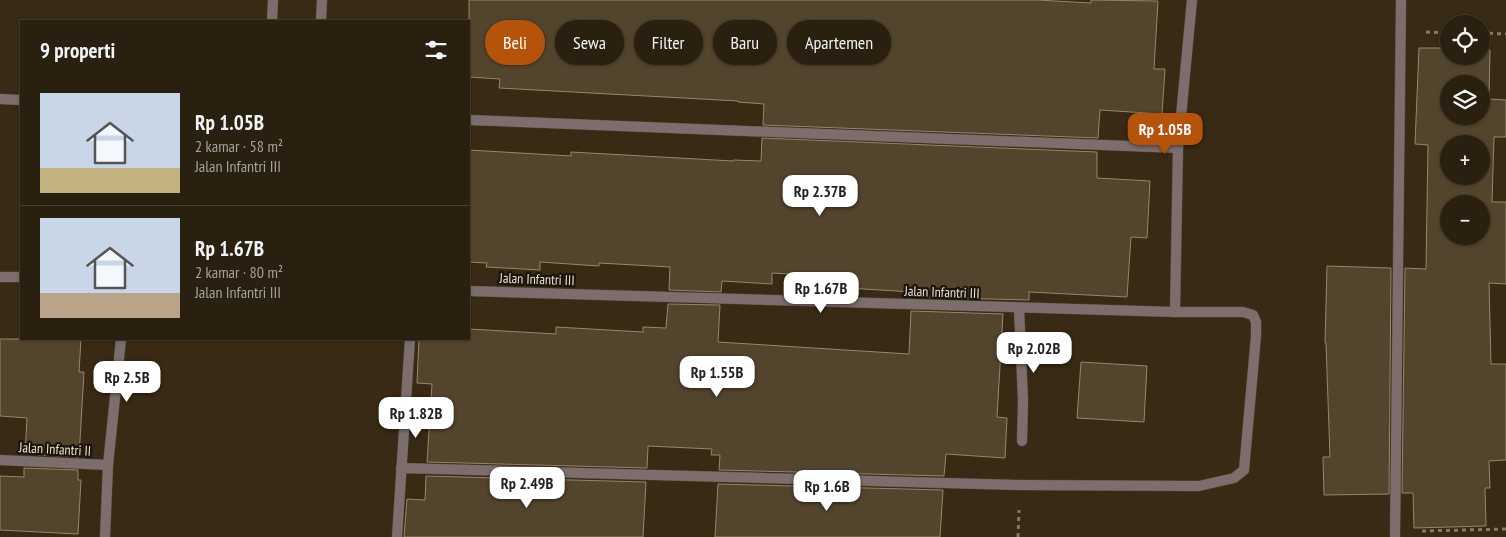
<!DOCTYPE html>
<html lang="id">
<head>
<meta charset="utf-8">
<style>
	body { margin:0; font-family:"PT Sans Narrow",sans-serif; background:#322818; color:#f1f3f6; height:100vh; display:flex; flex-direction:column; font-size:19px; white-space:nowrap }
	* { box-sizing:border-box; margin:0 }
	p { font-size:16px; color:#a5a39e }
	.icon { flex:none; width:28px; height:28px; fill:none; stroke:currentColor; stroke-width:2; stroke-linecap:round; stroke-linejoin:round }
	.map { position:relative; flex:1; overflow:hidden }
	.details { position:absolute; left:20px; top:20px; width:450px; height:320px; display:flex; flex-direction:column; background:#2a200f; border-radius:0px; box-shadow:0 1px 4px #0004,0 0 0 1px #463e2f }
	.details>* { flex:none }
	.top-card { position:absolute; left:485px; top:20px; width:475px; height:45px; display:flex; gap:10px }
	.fabs { position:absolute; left:1440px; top:15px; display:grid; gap:10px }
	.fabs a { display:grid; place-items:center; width:50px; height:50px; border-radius:50%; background:#2a200f; box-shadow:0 1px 4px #0004,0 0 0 1px #463e2f; font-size:25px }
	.price { position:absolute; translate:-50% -42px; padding:0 11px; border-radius:10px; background:#fff; color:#222; font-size:16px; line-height:32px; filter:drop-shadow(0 1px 2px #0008) }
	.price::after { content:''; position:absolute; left:50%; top:30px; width:15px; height:11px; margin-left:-8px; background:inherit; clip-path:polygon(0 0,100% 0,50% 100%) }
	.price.active { background:#b45309; color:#fff }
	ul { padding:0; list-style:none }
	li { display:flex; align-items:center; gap:15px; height:125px; padding:0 20px }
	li+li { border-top:1px solid #463e2f }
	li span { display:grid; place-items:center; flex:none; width:140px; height:100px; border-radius:0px; color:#555 }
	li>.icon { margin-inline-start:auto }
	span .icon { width:60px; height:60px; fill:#fffc; stroke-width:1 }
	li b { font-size:21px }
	h2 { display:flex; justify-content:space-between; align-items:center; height:60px; padding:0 20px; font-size:21px }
	.tag { padding:0 18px; border-radius:22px; background:#2a200f; box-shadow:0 1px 4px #0004,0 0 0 1px #463e2f; font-size:18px; line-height:45px }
	.tag.active { background:#b45309; color:#fff }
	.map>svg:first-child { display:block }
	.building { fill:#53442d; stroke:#96866d; fill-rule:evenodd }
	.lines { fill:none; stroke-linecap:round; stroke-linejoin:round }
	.street-casing { stroke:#544733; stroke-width:11 }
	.path { stroke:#857a67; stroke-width:3; stroke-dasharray:4 4; stroke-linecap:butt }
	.street { stroke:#7c6e6c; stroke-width:10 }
	.labels { text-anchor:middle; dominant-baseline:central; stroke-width:4.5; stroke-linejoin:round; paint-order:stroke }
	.street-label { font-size:14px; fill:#eae1d4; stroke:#1a140a }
</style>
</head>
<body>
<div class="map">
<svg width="1506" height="537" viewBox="0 0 1506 537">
	<rect width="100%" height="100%" fill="#382a14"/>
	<g class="building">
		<path d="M 469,0 L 1038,0 L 1091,3 L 1091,0 L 1158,1 L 1154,69 L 1165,69 L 1162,114 L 1100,110 L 1098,138 L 763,125 L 764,104 L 738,102 L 738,101 L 499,88 L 500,79 L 469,77 Z"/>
		<path d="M 1419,48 L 1449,48 L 1449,56 L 1481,56 L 1481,49 L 1490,50 L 1489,98 L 1490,99 L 1506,100 L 1506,137 L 1494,137 L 1492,202 L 1506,202 L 1506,284 L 1489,283 L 1491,364 L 1506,364 L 1506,460 L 1489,461 L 1490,488 L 1485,488 L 1486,526 L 1414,528 L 1413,493 L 1402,493 L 1405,268 L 1426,269 L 1428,145 L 1415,144 ZM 1449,84 L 1481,84 L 1481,116 L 1449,116 ZM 1449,144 L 1481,144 L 1481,176 L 1449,176 ZM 1449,204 L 1481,204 L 1481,236 L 1449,236 Z"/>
		<path d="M 762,138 L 1097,152 L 1097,178 L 1150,181 L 1147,238 L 1131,237 L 1127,297 L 1029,292 L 1029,300 L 912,297 L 912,292 L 848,288 L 849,277 L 772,273 L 772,284 L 722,281 L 721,292 L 669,290 L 670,267 L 599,263 L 599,266 L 540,262 L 540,270 L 486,267 L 487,263 L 469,262 L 469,150 L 571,156 L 571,152 L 733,161 L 733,160 L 761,161 Z"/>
		<path d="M 1327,266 L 1391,268 L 1389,494 L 1324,495 L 1323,457 L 1330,457 L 1326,343 L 1325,343 Z"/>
		<path d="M 668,304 L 720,305 L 718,342 L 909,354 L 911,311 L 1003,314 L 997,417 L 1007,418 L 1005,458 L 946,454 L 944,476 L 719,470 L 720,455 L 711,455 L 712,449 L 648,446 L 647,468 L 427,462 L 432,384 L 417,383 L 419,339 L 469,339 L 469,329 L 556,334 L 556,327 L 643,332 L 643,327 L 666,328 Z"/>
		<path d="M 0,339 L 81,339 L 79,372 L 84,372 L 79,457 L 25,454 L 27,418 L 0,416 Z"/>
		<path d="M 1081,362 L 1147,366 L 1144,422 L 1077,418 Z"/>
		<path d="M 24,468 L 78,470 L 78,480 L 81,480 L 78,534 L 0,530 L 0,476 L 24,477 Z"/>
		<path d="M 426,476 L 646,482 L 643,537 L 404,537 L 407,499 L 425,500 Z"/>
		<path d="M 718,484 L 943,490 L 940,537 L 715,537 Z"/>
	</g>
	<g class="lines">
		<defs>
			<g id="street">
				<path d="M 272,21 L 273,0"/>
				<path d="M 321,21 L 322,0"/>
				<path d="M 0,99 L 21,100"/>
				<path d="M 469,120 L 1178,148"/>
				<path d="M 0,277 L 21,277"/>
				<path d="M 1019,308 L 1023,401 L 1022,441"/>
				<path d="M 1175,312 L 1178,148 L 1192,0"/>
				<path d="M 0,460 L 108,465"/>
				<path d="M 401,468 L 1019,485 L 1199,486 L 1234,478 L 1244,470 L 1256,336 L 1256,322 L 1253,315 L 1243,312 L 1175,312 L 469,291"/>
				<path d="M 105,537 L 108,465 L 121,339"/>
				<path d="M 397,537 L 410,339"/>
				<path d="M 1395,537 L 1401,0"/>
			</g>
		</defs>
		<use href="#street" class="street-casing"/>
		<g class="path">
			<path d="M 1426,32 L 1449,33"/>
			<path d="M 1481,33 L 1506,34"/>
			<path d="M 1422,531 L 1506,529"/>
			<path d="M 1018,537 L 1019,510"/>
		</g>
		<use href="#street" class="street"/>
	</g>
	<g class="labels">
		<g class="street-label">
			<text transform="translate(537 279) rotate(2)">Jalan Infantri III</text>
			<text transform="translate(942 292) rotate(2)">Jalan Infantri III</text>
			<text transform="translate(55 449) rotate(3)">Jalan Infantri II</text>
		</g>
	</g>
</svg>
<div class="fabs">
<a><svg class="icon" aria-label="locate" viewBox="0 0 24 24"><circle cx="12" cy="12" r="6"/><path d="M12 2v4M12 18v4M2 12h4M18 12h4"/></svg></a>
<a><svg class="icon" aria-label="layers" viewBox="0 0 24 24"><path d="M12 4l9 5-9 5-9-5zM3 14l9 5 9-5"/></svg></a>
<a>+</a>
<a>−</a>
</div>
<b class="price active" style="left:1165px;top:155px">Rp 1.05B</b>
<b class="price" style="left:820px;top:217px">Rp 2.37B</b>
<b class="price" style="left:821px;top:314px">Rp 1.67B</b>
<b class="price" style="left:1034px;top:374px">Rp 2.02B</b>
<b class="price" style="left:717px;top:398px">Rp 1.55B</b>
<b class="price" style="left:127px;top:403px">Rp 2.5B</b>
<b class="price" style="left:416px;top:439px">Rp 1.82B</b>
<b class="price" style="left:527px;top:509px">Rp 2.49B</b>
<b class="price" style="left:827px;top:512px">Rp 1.6B</b>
<div class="top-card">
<a class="tag active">Beli</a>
<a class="tag">Sewa</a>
<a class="tag">Filter</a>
<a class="tag">Baru</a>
<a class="tag">Apartemen</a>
</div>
<section class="details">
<h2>9 properti<svg class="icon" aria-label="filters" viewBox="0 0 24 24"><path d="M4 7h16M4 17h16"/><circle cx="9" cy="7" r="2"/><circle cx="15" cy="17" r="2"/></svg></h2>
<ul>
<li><span style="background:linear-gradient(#c9d6e8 75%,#c2b280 0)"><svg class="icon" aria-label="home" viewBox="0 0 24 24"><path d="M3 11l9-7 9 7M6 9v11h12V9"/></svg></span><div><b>Rp 1.05B</b><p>2 kamar · 58 m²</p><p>Jalan Infantri III</p></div></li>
<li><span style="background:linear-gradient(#c9d6e8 75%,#b9a48a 0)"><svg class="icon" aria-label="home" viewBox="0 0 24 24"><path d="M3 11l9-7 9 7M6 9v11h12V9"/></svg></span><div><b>Rp 1.67B</b><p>2 kamar · 80 m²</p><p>Jalan Infantri III</p></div></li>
</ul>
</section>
</div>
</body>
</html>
